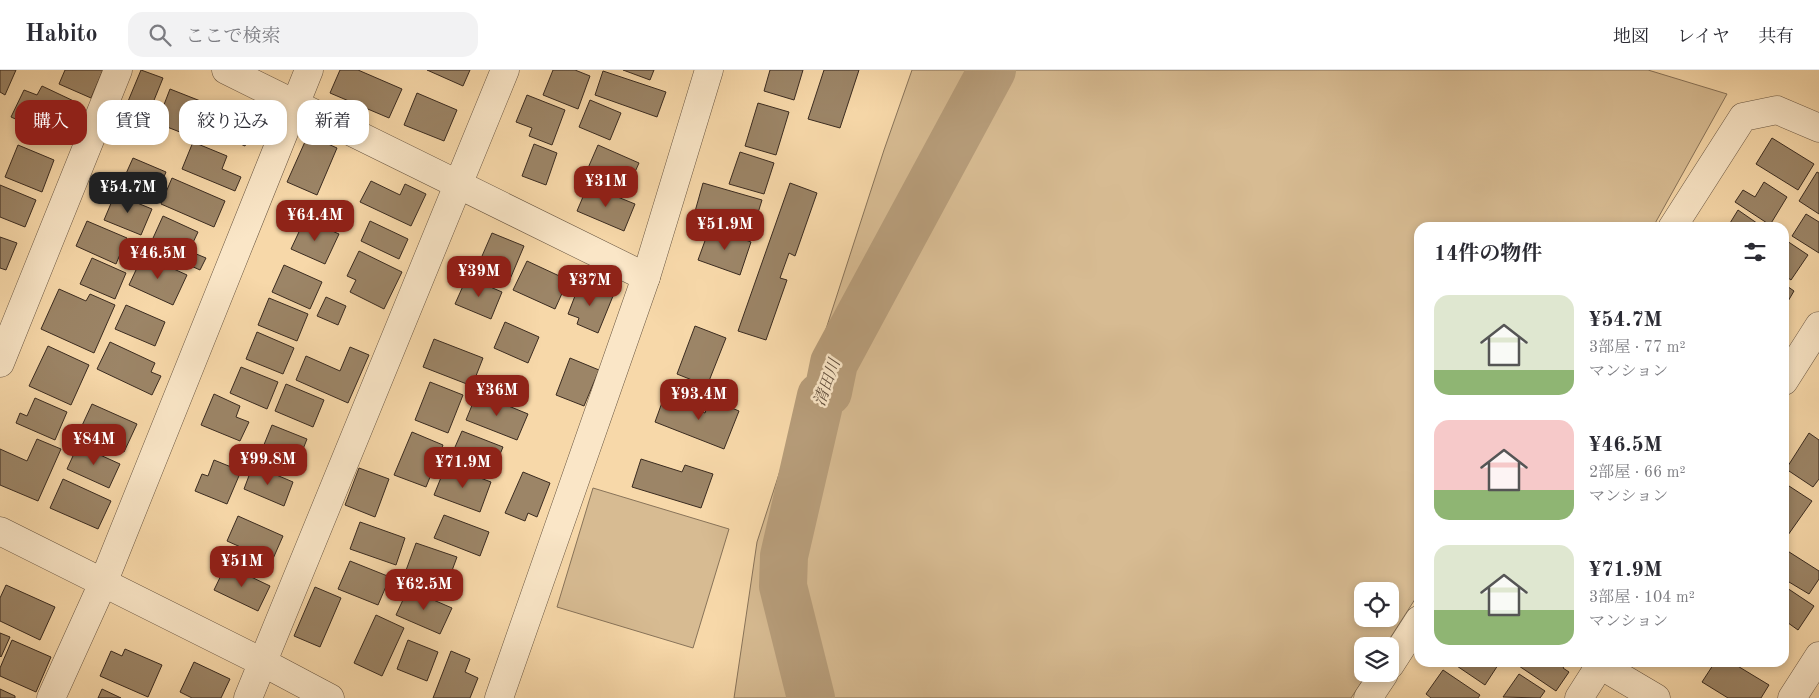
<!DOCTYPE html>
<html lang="ja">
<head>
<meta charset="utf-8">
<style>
	body { margin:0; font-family:"Old Standard TT","Noto Serif JP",serif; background:#f2f2f3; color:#2b2b33; height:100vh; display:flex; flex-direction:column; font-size:19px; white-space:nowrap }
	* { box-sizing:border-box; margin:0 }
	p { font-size:16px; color:#7c7c81 }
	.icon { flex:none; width:28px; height:28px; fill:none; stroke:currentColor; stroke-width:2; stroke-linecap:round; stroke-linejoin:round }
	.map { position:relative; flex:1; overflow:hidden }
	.sheet { position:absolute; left:1414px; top:152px; width:375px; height:445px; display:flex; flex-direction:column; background:#fff; border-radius:15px; box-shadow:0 2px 8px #0003 }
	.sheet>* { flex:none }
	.hud { position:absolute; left:15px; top:30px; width:475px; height:45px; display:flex; gap:10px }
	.controls { position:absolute; left:1354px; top:512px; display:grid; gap:10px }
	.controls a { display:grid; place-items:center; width:45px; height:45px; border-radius:10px; background:#fff; box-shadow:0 2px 8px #0003; font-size:25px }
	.price { position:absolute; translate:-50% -42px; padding:0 11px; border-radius:10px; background:#8f2418; color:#fff; font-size:16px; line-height:32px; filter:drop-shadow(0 1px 2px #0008) }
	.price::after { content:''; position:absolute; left:50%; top:30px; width:15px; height:11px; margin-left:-8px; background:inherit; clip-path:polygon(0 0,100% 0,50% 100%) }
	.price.on { background:#222; color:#fff }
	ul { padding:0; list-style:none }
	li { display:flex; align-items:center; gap:15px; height:125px; padding:0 20px }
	li span { display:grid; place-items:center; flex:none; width:140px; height:100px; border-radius:15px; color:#555 }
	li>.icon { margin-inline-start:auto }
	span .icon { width:60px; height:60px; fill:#fffc; stroke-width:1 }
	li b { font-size:21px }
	h2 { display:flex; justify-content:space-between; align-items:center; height:60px; padding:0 20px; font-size:21px }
	.tag { padding:0 18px; border-radius:15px; background:#fff; box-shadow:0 2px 8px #0003; font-size:18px; line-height:45px }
	.tag.on { background:#8f2418; color:#fff }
	header { display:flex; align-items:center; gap:30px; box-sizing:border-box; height:70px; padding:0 25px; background:#fff; border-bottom:1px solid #e1e1e2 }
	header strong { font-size:24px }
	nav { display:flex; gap:28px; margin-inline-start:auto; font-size:18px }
	.search { width:350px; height:45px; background:#f2f2f3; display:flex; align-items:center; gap:12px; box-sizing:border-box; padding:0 18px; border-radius:15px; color:#7c7c81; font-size:19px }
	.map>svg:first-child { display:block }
	.green { fill:#d7bb92; stroke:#887359; fill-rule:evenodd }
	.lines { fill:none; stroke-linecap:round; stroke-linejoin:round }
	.river { stroke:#b79d7a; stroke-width:48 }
	.building { fill:#9c8567; stroke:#3a2b20 }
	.minor-casing { stroke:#695642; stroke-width:29 }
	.minor { stroke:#fae6c7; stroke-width:28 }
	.labels { text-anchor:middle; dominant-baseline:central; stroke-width:5; stroke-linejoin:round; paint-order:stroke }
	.water-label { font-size:16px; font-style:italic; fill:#604d3b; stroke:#fae6c7 }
</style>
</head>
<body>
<header>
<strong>Habito</strong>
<div class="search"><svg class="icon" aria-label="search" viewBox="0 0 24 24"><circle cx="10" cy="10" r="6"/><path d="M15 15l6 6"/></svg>ここで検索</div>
<nav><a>地図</a><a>レイヤ</a><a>共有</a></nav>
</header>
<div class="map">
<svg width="1819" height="628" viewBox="0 0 1819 628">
	<rect width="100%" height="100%" fill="#f7d8a9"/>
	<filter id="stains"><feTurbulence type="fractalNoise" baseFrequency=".004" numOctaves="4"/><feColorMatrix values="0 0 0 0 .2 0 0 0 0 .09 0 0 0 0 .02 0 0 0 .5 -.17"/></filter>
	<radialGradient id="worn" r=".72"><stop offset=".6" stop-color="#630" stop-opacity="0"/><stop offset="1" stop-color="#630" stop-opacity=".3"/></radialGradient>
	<g class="green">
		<path d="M 912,0 L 1648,0 L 1727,24 L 1653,157 L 1419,158 L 1419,523 L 1385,576 L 1362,576 L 1362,604 L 1367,604 L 1351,628 L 734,628 L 757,472 L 884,80 ZM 1362,521 L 1390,521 L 1390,549 L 1362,549 Z"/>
		<path d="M 593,418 L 729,459 L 693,578 L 557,537 Z"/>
	</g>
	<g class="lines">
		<path class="river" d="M 811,628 L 783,516 L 784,486 L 821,326 L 828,322 L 834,293 L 992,0"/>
	</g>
	<g class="building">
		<path d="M 0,0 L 16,0 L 5,25 L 0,22 Z"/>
		<path d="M 65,0 L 103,0 L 91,28 L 59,14 Z"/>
		<path d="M 141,0 L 163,8 L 146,50 L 124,41 Z"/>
		<path d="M 340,0 L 358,0 L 402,19 L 389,48 L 330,23 Z"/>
		<path d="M 427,0 L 470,0 L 463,16 Z"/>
		<path d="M 553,0 L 575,0 L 590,6 L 578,39 L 543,25 Z"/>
		<path d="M 623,0 L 654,0 L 650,10 Z"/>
		<path d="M 770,0 L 803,0 L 794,30 L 764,21 Z"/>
		<path d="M 824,0 L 859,0 L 840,58 L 808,49 Z"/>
		<path d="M 603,1 L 666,22 L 657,47 L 595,25 Z"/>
		<path d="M 42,16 L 78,33 L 62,70 L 11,47 L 24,20 L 37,25 Z"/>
		<path d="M 170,19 L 203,32 L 190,66 L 157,53 Z"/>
		<path d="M 417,23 L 457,40 L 444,71 L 404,55 Z"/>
		<path d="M 527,25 L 565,40 L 552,75 L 529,66 L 532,58 L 516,52 Z"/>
		<path d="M 590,30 L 621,43 L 610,70 L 579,57 Z"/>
		<path d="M 221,32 L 258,48 L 245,76 L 204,58 L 209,45 L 215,47 Z"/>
		<path d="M 758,33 L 789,42 L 776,85 L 745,76 Z"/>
		<path d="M 308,65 L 337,78 L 317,125 L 287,112 Z"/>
		<path d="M 1772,68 L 1814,94 L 1798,120 L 1756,94 Z"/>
		<path d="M 193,72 L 227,86 L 222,99 L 241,107 L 235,121 L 182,99 Z"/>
		<path d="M 534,74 L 557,83 L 546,115 L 522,106 Z"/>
		<path d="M 18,75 L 54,90 L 42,122 L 5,107 Z"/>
		<path d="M 598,75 L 639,93 L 626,122 L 585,105 Z"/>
		<path d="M 740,82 L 774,93 L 764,124 L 729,114 Z"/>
		<path d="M 133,88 L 166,102 L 154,131 L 120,117 Z"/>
		<path d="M 1817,102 L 1819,103 L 1819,144 L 1799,131 Z"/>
		<path d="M 172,108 L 225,131 L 214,157 L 161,134 Z"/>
		<path d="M 371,111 L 400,125 L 405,114 L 426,124 L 411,156 L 360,132 Z"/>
		<path d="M 1764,112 L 1787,127 L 1770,155 L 1735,132 L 1743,120 L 1755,127 Z"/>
		<path d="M 703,113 L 762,130 L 752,162 L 694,145 Z"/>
		<path d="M 790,113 L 817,123 L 795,186 L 789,183 L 780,208 L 787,210 L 766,270 L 738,261 Z"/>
		<path d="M 0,115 L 36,130 L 25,157 L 0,147 Z"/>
		<path d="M 588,115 L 635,134 L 624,161 L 577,141 Z"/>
		<path d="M 115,124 L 152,139 L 141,165 L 104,150 Z"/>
		<path d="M 1738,140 L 1764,158 L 1727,158 Z"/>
		<path d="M 1806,144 L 1819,152 L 1819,183 L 1792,166 Z"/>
		<path d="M 163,146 L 198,162 L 189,181 L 206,188 L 200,200 L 149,177 Z"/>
		<path d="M 305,149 L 339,164 L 325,194 L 291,179 Z"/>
		<path d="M 87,151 L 127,168 L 116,194 L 76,176 Z"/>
		<path d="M 370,151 L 408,169 L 399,189 L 361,171 Z"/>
		<path d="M 710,157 L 751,172 L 740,205 L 698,190 Z"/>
		<path d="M 492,163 L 524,176 L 508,214 L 476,200 Z"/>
		<path d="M 0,167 L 17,173 L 6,200 L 0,198 Z"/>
		<path d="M 1784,169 L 1808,185 L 1791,210 L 1784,205 Z"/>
		<path d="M 359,181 L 402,202 L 384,239 L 350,222 L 356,210 L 347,206 Z"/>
		<path d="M 143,185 L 187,205 L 173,235 L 129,215 Z"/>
		<path d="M 92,188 L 126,203 L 115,229 L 80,214 Z"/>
		<path d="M 527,191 L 568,210 L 555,239 L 513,220 Z"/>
		<path d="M 284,195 L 322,212 L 310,239 L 272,222 Z"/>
		<path d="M 467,207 L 502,222 L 491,249 L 455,234 Z"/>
		<path d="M 580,213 L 613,226 L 598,263 L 577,254 L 579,248 L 568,244 Z"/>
		<path d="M 1784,214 L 1794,221 L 1784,238 Z"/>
		<path d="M 59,219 L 86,231 L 90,224 L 115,235 L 94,283 L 41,259 Z"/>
		<path d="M 326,227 L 346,236 L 338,255 L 317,246 Z"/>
		<path d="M 269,228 L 308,244 L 297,271 L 258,255 Z"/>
		<path d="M 126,235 L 165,252 L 155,276 L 115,259 Z"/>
		<path d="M 505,252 L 539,267 L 528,293 L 494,278 Z"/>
		<path d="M 695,256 L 726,268 L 707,316 L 677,304 Z"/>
		<path d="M 257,262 L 294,278 L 283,304 L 246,289 Z"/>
		<path d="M 434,269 L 483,288 L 472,316 L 423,297 Z"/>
		<path d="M 110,272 L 155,293 L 151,302 L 161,306 L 152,325 L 97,299 Z"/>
		<path d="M 48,276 L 89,295 L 71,335 L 29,316 Z"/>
		<path d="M 350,277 L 369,285 L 348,333 L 296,310 L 306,286 L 340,301 Z"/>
		<path d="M 570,288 L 599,300 L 584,336 L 556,325 Z"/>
		<path d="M 241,297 L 278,312 L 267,339 L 230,323 Z"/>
		<path d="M 430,312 L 463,325 L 448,363 L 415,350 Z"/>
		<path d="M 286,314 L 324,330 L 313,357 L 275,341 Z"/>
		<path d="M 477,323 L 528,344 L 517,370 L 466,350 Z"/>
		<path d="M 214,324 L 240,336 L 236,347 L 249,352 L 240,371 L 201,355 Z"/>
		<path d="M 664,327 L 705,343 L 710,329 L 739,341 L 724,379 L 655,352 Z"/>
		<path d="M 35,328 L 67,342 L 55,370 L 16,353 L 20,343 L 27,346 Z"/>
		<path d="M 92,334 L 137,354 L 124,382 L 79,362 Z"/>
		<path d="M 272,355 L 307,369 L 296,397 L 261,382 Z"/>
		<path d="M 462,361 L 503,377 L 493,401 L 452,384 Z"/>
		<path d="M 412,362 L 443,375 L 426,417 L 394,405 Z"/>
		<path d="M 1809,363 L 1819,370 L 1819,409 L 1813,417 L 1786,399 Z"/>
		<path d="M 37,369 L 61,379 L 38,431 L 0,415 L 0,379 L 27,391 Z"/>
		<path d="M 78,375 L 120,394 L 109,418 L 67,399 Z"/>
		<path d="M 641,389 L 682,402 L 685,395 L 713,404 L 701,438 L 632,417 Z"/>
		<path d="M 214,390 L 241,401 L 227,434 L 195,421 L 202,404 L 208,406 Z"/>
		<path d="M 253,395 L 293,412 L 284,436 L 244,419 Z"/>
		<path d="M 446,395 L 491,412 L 480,442 L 434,425 Z"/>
		<path d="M 359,398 L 389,409 L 375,447 L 345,435 Z"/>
		<path d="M 523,402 L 550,413 L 537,447 L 528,443 L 525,451 L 505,443 Z"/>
		<path d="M 63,409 L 111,431 L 98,459 L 50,438 Z"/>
		<path d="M 1789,416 L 1812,431 L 1788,465 L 1784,462 L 1784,424 Z"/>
		<path d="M 444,445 L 489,462 L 480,486 L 434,468 Z"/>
		<path d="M 238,446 L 283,466 L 272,491 L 227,471 Z"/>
		<path d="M 360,452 L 405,468 L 396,495 L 350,479 Z"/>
		<path d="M 416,473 L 457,487 L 446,517 L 405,503 Z"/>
		<path d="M 1786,480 L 1819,501 L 1819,509 L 1809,524 L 1784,509 L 1784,484 Z"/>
		<path d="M 350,491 L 390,507 L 378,535 L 338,519 Z"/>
		<path d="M 226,495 L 270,516 L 258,541 L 214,520 Z"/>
		<path d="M 6,515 L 55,537 L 40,570 L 0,551 L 0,528 Z"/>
		<path d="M 315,517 L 341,528 L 320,577 L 294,566 Z"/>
		<path d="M 1787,518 L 1814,536 L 1798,560 L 1784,550 L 1784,522 Z"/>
		<path d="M 408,519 L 452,538 L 440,564 L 396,545 Z"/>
		<path d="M 376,545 L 404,558 L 382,606 L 354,593 Z"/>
		<path d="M 0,563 L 10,567 L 1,587 L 0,586 Z"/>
		<path d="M 12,570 L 51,587 L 36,622 L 0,606 L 0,598 Z"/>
		<path d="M 408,570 L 438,582 L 427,611 L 397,599 Z"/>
		<path d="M 125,579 L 162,595 L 148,627 L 100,606 L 111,581 L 122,586 Z"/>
		<path d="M 451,581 L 470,589 L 465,602 L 478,608 L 470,628 L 433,628 Z"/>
		<path d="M 194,592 L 230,609 L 221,628 L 192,628 L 180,622 Z"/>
		<path d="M 1451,592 L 1500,592 L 1485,615 Z"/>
		<path d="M 1521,592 L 1567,592 L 1563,598 L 1569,602 L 1556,621 L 1519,596 Z"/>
		<path d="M 1715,592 L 1731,592 L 1769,615 L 1761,628 L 1728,628 L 1702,612 Z"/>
		<path d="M 1443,600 L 1480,625 L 1478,628 L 1431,628 L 1426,624 Z"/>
		<path d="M 1519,604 L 1545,621 L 1540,628 L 1503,627 Z"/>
		<path d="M 0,619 L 15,626 L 15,628 L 0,628 Z"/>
		<path d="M 102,619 L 121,628 L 98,628 Z"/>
	</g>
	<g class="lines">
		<defs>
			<g id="minor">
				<path d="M 226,0 L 646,207"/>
				<path d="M 1672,158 L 1743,47 L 1777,40 L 1819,58"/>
				<path d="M 0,293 L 118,0"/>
				<path d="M 1784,311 L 1819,256"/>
				<path d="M 0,461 L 264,593 L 330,628"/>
				<path d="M 1595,592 L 1656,628"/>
				<path d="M 1390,595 L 1419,550"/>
				<path d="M 51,628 L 103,513 L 309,0"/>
				<path d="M 248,628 L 505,0"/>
				<path d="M 499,628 L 646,207 L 709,0"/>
				<path d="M 1368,628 L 1384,604"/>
				<path d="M 1579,628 L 1602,592"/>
				<path d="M 1792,628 L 1819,586"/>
			</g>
		</defs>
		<use href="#minor" class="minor-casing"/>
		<use href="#minor" class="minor"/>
	</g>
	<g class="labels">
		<g class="water-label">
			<text transform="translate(828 313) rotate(-70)">清田川</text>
		</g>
	</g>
	<rect width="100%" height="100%" filter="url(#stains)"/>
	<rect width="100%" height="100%" fill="url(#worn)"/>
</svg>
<div class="controls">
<a><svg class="icon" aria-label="locate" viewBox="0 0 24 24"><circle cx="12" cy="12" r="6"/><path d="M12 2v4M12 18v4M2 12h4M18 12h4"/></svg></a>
<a><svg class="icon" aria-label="layers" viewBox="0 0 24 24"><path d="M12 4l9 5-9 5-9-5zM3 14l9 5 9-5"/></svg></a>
</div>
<b class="price" style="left:606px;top:138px">¥31M</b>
<b class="price on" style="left:128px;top:144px">¥54.7M</b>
<b class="price" style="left:315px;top:172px">¥64.4M</b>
<b class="price" style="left:725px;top:181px">¥51.9M</b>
<b class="price" style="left:158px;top:210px">¥46.5M</b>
<b class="price" style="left:479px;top:228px">¥39M</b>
<b class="price" style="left:590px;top:237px">¥37M</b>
<b class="price" style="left:497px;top:347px">¥36M</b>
<b class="price" style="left:699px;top:351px">¥93.4M</b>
<b class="price" style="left:94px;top:396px">¥84M</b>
<b class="price" style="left:268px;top:416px">¥99.8M</b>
<b class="price" style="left:463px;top:419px">¥71.9M</b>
<b class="price" style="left:242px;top:518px">¥51M</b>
<b class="price" style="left:424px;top:541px">¥62.5M</b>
<div class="hud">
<a class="tag on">購入</a>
<a class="tag">賃貸</a>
<a class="tag">絞り込み</a>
<a class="tag">新着</a>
</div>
<section class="sheet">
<h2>14件の物件<svg class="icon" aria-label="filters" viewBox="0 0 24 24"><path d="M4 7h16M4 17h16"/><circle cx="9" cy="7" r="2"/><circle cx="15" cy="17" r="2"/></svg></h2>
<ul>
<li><span style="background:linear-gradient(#dfe7d0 75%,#8fb573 0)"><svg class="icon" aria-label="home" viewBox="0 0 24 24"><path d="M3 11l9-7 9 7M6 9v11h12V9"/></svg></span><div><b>¥54.7M</b><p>3部屋 · 77 m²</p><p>マンション</p></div></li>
<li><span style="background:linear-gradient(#f6c9c9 70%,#8fb573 0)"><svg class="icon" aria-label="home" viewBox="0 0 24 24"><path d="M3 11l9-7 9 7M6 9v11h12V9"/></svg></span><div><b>¥46.5M</b><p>2部屋 · 66 m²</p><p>マンション</p></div></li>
<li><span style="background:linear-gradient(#dfe7d0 65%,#8fb573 0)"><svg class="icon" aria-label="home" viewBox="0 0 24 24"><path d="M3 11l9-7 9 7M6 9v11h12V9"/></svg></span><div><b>¥71.9M</b><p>3部屋 · 104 m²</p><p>マンション</p></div></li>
</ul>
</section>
</div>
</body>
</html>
